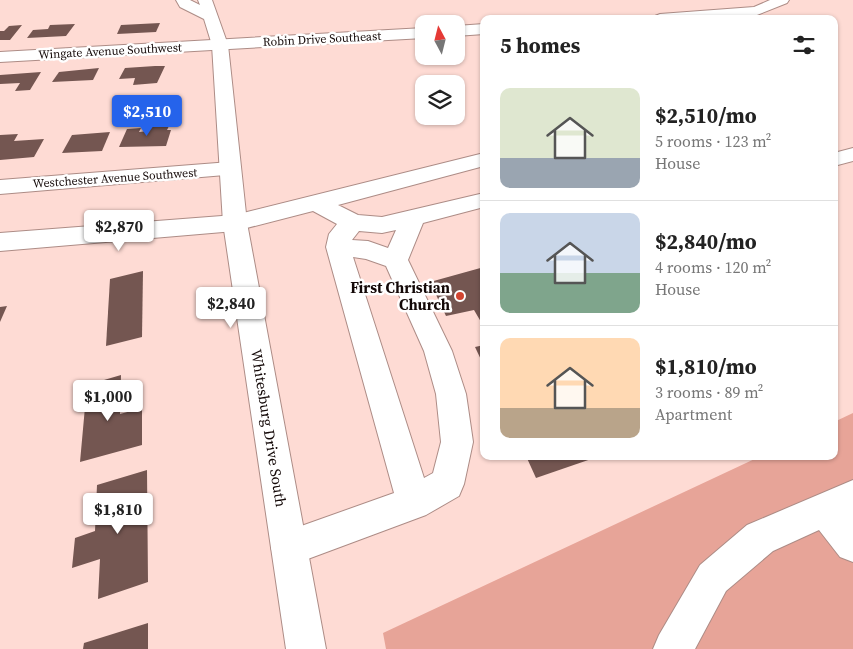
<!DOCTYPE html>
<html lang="en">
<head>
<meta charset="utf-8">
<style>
	body { margin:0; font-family:"Source Serif 4",serif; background:#f6f6f6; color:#222; height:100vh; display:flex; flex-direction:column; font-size:19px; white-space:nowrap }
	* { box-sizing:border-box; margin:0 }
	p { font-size:16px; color:#767676 }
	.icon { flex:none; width:28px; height:28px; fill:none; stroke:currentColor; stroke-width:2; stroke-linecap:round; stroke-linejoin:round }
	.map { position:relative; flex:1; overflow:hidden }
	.sheet { position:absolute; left:480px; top:15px; width:358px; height:445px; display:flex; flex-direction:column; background:#fff; border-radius:10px; box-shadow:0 1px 4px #0004 }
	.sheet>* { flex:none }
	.needle { width:32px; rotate:353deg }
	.buttons { position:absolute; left:415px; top:15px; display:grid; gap:10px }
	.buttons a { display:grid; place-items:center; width:50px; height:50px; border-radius:10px; background:#fff; box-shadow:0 1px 4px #0004; font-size:25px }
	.price { position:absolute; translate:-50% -42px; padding:0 11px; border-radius:5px; background:#fff; color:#222; font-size:16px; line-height:32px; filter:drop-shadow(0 1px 2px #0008) }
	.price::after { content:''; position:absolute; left:50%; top:30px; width:15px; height:11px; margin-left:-8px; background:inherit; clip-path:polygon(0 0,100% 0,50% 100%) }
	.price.on { background:#2563eb; color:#fff }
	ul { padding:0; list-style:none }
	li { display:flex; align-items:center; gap:15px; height:125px; padding:0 20px }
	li+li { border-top:1px solid #e0e0e0 }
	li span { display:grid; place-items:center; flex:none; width:140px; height:100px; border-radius:10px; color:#555 }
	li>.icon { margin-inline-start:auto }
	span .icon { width:60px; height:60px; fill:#fffc; stroke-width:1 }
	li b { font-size:21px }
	h2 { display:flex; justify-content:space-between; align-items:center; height:60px; padding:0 20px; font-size:21px }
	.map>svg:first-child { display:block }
	.green { fill:#e7a498 }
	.building { fill:#745651 }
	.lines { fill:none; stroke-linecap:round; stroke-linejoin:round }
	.minor-casing { stroke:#ad8c86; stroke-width:2 }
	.major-casing { stroke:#ad8c86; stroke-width:2 }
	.minor { fill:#fff; fill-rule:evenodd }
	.major { fill:#fff; fill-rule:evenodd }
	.poi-dot { fill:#d14531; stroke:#fff; stroke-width:2 }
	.labels { text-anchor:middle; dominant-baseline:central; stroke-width:5; stroke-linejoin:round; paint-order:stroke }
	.far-street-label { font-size:12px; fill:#130807; stroke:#fff }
	.poi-label { font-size:15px; font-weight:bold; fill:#130807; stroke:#fff; text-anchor:end }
	.street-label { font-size:15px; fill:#130807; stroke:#fff }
</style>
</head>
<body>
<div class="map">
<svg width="853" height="649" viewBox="0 0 853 649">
	<rect width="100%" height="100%" fill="#fedbd4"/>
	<path class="green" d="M 853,413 L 853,649 L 386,649 L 383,633 L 761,456 L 834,456 L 834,422 Z"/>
	<g class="building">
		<path d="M 160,23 L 156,32 L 117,34 L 121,25 Z"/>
		<path d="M 75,24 L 66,36 L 27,38 L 33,30 L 48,29 L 50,25 Z"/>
		<path d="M 22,25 L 10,40 L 0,40 L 0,31 L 4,31 L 9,26 Z"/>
		<path d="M 155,66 L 165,66 L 157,83 L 133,85 L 135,78 L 119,79 L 125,68 Z"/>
		<path d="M 99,68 L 93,80 L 52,82 L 59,72 Z"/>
		<path d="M 41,72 L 30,90 L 15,91 L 20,83 L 0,84 L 0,75 Z"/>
		<path d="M 170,124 L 167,130 L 171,130 L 166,146 L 119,147 L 127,129 L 141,128 L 139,132 L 148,131 L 151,125 Z"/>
		<path d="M 110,132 L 102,151 L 62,153 L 72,135 Z"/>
		<path d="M 18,134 L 14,141 L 44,139 L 34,157 L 0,160 L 0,135 Z"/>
		<path d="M 484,267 L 484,327 L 474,310 L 446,316 L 430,282 Z"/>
		<path d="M 143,271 L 142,337 L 106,346 L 110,279 Z"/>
		<path d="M 7,306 L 0,322 L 0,307 Z"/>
		<path d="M 484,345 L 484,366 L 475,347 Z"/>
		<path d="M 121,375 L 120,414 L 142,408 L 142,445 L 80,462 L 87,385 Z"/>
		<path d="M 526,456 L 597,456 L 597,457 L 536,478 Z"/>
		<path d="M 147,470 L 148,582 L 98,599 L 100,559 L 72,568 L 75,538 L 95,531 L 97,485 Z"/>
		<path d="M 148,623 L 148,649 L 83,649 L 84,643 Z"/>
	</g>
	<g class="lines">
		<defs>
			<g id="minor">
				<path d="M 770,0 L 789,0 L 787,3 L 757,15 L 717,19 L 653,19 L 655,16 L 660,14 L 754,7 Z"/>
				<path d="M 484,24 L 484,34 L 456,36 L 456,26 Z"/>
				<path d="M 424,28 L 424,38 L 0,62 L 0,52 Z"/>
				<path d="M 853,148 L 853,161 L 834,166 L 834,153 Z"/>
				<path d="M 484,153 L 484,166 L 338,205 L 358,215 L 382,217 L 484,193 L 484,207 L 423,223 L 408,260 L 452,351 L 466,394 L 473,442 L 464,484 L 459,496 L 426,515 L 289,566 L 276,561 L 271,548 L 276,535 L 394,493 L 326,247 L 329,234 L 337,224 L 313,211 L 235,231 L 0,251 L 0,233 L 235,215 ZM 396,230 L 388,248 L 368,241 L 352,240 L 359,231 L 382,233 ZM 353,257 L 366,259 L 386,266 L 424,351 L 436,394 L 441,442 L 433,473 L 424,478 Z"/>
				<path d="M 230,162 L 237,164 L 241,169 L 237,174 L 0,194 L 0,180 Z"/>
				<path d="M 853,480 L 853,562 L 840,557 L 819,530 L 773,551 L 726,591 L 695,649 L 653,649 L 659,635 L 700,565 L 747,525 Z"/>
			</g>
			<path id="major" d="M 176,0 L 190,0 L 200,5 L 198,0 L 212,0 L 228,45 L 247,223 L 326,649 L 286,649 L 223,223 L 212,45 L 204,19 L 180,7 Z"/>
		</defs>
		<use href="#minor" class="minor-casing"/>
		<use href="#major" class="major-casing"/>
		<use href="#minor" class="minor"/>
		<use href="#major" class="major"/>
	</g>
	<circle class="poi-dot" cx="460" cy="296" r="5"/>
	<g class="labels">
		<g class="far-street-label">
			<text transform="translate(322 39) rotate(-3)">Robin Drive Southeast</text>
			<text transform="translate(110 51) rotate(-3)">Wingate Avenue Southwest</text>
			<text transform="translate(115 178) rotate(-4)">Westchester Avenue Southwest</text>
		</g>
		<g class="poi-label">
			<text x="450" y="287">First Christian<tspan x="450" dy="17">Church</tspan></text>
		</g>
		<g class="street-label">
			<text transform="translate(269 428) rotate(81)">Whitesburg Drive South</text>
		</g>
	</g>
</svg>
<div class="buttons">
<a><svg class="needle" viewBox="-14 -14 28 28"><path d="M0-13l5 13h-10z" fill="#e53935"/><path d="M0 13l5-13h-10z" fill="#767676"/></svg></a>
<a><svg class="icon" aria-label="layers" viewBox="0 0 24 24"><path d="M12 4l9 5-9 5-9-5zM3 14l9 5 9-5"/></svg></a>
</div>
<b class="price on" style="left:147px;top:137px">$2,510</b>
<b class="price" style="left:119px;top:252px">$2,870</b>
<b class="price" style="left:231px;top:329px">$2,840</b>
<b class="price" style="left:108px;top:422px">$1,000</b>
<b class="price" style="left:118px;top:535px">$1,810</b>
<section class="sheet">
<h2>5 homes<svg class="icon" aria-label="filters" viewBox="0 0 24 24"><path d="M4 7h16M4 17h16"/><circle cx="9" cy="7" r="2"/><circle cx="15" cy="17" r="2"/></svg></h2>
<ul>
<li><span style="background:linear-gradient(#dfe7d0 70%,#9aa5b1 0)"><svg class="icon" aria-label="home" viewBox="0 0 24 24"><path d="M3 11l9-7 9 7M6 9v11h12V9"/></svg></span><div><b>$2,510/mo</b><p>5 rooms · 123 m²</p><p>House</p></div></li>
<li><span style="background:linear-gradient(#c9d6e8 60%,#7fa58c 0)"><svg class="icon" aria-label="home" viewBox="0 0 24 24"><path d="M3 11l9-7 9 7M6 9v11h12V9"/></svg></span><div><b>$2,840/mo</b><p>4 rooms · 120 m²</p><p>House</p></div></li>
<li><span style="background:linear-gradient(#ffd9b3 70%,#b9a48a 0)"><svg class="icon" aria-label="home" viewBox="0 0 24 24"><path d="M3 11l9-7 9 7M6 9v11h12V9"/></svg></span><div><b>$1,810/mo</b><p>3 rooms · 89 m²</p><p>Apartment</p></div></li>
</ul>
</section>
</div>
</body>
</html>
